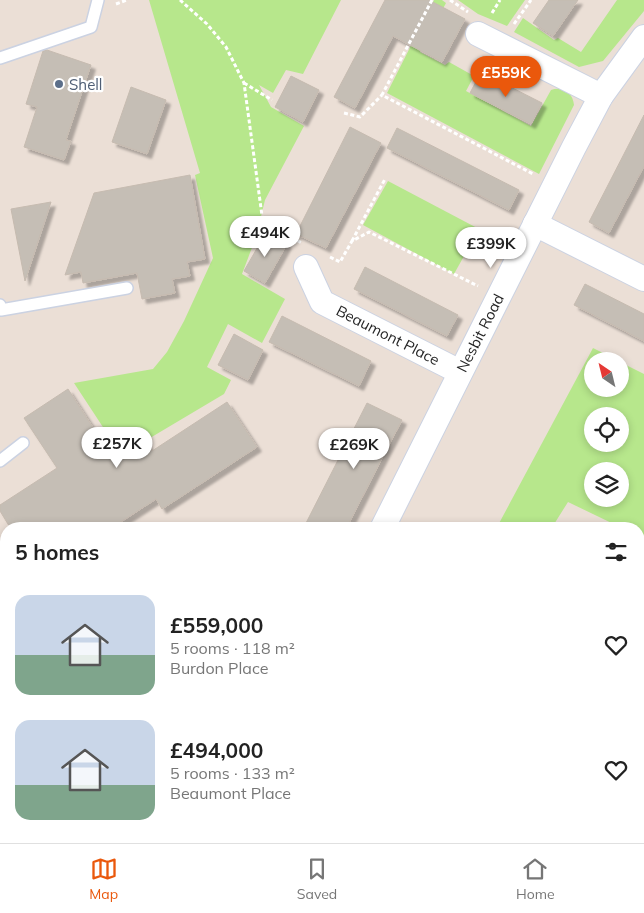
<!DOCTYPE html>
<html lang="en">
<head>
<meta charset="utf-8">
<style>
	body { margin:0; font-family:Mulish,sans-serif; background:#f2f2f2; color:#222; height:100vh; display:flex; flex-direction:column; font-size:19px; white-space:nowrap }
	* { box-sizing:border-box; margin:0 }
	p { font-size:16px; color:#767676 }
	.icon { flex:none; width:28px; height:28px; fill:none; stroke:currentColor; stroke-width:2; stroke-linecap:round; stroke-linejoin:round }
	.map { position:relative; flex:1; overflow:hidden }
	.side { position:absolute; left:0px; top:522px; width:645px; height:321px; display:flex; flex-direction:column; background:#fff; border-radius:20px 20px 0 0; box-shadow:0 2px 8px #0003 }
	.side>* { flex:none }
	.needle { width:32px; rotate:325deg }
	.controls { position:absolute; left:584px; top:352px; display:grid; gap:10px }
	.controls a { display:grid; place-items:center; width:45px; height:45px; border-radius:50%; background:#fff; box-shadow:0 2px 8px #0003; font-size:25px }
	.price { position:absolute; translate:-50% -42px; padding:0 11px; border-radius:18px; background:#fff; color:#222; font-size:16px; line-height:32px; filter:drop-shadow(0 1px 2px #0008) }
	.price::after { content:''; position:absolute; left:50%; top:30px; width:15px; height:11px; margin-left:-8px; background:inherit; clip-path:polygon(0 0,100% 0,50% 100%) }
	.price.on { background:#ea580c; color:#fff }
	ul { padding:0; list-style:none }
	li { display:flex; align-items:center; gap:15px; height:125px; padding:0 15px }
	li span { display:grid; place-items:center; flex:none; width:140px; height:100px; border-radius:15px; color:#555 }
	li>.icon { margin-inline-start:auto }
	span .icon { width:60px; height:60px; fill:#fffc; stroke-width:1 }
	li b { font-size:21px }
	h2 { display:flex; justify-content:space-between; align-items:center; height:60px; padding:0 15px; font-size:21px }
	.dock { display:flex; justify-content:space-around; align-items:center; height:70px; border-top:1px solid #e0e0e0; background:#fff; font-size:14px; color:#767676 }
	.dock a { display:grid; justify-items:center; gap:2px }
	.dock .on { color:#ea580c }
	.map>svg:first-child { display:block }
	.green { fill:#b7e78c; fill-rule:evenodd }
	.building { fill:#c5beb5; stroke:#c6bbb0; filter:url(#shadow) }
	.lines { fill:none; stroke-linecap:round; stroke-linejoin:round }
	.service-casing { stroke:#cbd2e2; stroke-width:14 }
	.minor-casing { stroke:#cbd2e2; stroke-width:26 }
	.path { stroke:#fff; stroke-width:3; stroke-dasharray:4 2.5; stroke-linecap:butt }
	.service { stroke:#fff; stroke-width:11 }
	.minor { stroke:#fff; stroke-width:24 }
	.service-dot { fill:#5c6f8a; stroke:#fff; stroke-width:2 }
	.labels { text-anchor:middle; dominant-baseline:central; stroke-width:4.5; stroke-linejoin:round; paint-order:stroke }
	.service-label { font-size:15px; fill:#4e5e75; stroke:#fff; text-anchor:start }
	.street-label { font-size:15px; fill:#262626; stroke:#fff }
</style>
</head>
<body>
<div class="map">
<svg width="644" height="843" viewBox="0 0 644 843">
	<defs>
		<filter id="shadow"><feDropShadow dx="4.5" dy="4.5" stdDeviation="1" flood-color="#0004"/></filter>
	</defs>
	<rect width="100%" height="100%" fill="#ebdfd6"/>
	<g class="green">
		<path d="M 149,0 L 341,0 L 303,74 L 286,70 L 273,93 L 259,85 L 271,107 L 304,126 L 265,200 L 256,237 L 242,274 L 285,299 L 262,343 L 228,324 L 207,367 L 231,380 L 224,394 L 150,438 L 143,434 L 118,450 L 74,383 L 153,369 L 167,352 L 184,321 L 213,258 L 195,175 L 200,173 Z"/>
		<path d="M 434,0 L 442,0 L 446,3 L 420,52 L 445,65 L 449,62 L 474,76 L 466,91 L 531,126 L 551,90 C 563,86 573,93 574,105 L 539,174 L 387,93 Z"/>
		<path d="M 458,0 L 525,0 L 507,26 L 478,14 Z"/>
		<path d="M 617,0 L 644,0 L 644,11 L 603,61 L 579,67 L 514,32 L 523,18 L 554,40 L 558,38 L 581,52 Z"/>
		<path d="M 388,181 L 479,229 L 454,274 L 363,225 Z"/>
		<path d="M 593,348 L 619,361 L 592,361 L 592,389 L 620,389 L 620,362 L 644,374 L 644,538 L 639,536 L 639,529 L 624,529 L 568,502 L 551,529 L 496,529 ZM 592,416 L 620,416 L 620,444 L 592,444 ZM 620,471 L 620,499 L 592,499 L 592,471 Z"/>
		<path d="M 215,838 L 337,838 L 345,843 L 214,843 Z"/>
	</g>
	<g class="building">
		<path d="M 385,0 L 429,0 L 465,19 L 442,62 L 393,36 L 355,108 L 334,97 Z"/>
		<path d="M 549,0 L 578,0 L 553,36 L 533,23 Z"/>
		<path d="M 47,50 L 91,65 L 66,140 L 71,141 L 64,160 L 24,147 L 37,107 L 26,104 L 43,51 Z"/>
		<path d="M 481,72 L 542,103 L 531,124 L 470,93 Z"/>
		<path d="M 291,76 L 319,90 L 303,122 L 275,107 Z"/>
		<path d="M 131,87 L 166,100 L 147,154 L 112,142 Z"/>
		<path d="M 644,115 L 644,166 L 609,233 L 589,222 Z"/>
		<path d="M 350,127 L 381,143 L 326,248 L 296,234 Z"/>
		<path d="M 397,128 L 519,190 L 509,210 L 387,148 Z"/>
		<path d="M 190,175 L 205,259 L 187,262 L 190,276 L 172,279 L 175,293 L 142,299 L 137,273 L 83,283 L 81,272 L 65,275 L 94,193 Z"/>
		<path d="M 51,202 L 25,281 L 11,209 Z"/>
		<path d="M 264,236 L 272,236 L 287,244 L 265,283 L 244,271 Z"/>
		<path d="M 365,267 L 458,315 L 447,336 L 354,289 Z"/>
		<path d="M 585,284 L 644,314 L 644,341 L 574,305 Z"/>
		<path d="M 282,316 L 371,361 L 359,386 L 269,342 Z"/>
		<path d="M 234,334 L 263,350 L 248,380 L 218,365 Z"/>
		<path d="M 68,389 L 116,463 L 146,443 L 152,451 L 227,402 L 257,447 L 162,509 L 156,499 L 110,529 L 11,529 L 0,511 L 0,505 L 57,468 L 24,418 Z"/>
		<path d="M 367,403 L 402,420 L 377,468 L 346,529 L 303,529 Z"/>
	</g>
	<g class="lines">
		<defs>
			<g id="service">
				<path d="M 0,58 L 91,27 L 98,0"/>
				<path d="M 0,305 L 1,310 L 127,288"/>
				<path d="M 0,461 L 23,443"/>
			</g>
			<g id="minor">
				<path d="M 478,34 L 601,96"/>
				<path d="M 535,224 L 644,279"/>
				<path d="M 306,267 L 322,302 L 460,372"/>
				<path d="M 382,529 L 574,147 L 601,96 L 644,37"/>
				<path d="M 0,608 L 6,610"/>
				<path d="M 467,838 L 483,843"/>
				<path d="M 37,843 L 37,838"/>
			</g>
		</defs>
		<use href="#service" class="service-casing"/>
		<use href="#minor" class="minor-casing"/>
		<g class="path">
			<path d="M 180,0 L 207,24 L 226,47 L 244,83 L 263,223 L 302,243"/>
			<path d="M 432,0 L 382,95 L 533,174"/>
			<path d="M 450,0 L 468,12"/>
			<path d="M 116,4 L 127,0"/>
			<path d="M 492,13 L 500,0"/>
			<path d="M 514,24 L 531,0"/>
			<path d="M 244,83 L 272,100"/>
			<path d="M 344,113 L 360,117 L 382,95"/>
			<path d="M 352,241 L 385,179"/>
			<path d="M 330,257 L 340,262 L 352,241 L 369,232 L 478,286"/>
			<path d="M 639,689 L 644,677"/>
			<path d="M 530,838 L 545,843"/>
			<path d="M 580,843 L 583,838"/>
		</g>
		<use href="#service" class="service"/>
		<use href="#minor" class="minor"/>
	</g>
	<circle class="service-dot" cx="59" cy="84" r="5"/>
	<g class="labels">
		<g class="service-label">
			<text x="69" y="84">Shell</text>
		</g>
		<g class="street-label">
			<text transform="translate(480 333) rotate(-63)">Nesbit Road</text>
			<text transform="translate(388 335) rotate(27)">Beaumont Place</text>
		</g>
	</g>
</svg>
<div class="controls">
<a><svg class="needle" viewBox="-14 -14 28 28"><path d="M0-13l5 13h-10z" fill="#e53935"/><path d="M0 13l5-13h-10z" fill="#767676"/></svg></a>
<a><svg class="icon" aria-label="locate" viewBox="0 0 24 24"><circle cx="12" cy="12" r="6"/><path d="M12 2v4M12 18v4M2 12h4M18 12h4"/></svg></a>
<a><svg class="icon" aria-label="layers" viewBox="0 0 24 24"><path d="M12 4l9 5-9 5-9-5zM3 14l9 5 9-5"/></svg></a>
</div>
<b class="price on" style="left:506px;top:98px">£559K</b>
<b class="price" style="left:265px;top:258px">£494K</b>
<b class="price" style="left:491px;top:269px">£399K</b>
<b class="price" style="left:117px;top:469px">£257K</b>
<b class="price" style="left:354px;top:470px">£269K</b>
<section class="side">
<h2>5 homes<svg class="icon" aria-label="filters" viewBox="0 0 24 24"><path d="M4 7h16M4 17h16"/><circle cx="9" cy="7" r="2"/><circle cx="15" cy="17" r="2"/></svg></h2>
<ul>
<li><span style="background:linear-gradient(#c9d6e8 60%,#7fa58c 0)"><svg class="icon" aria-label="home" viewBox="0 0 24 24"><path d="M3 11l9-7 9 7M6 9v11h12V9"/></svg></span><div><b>£559,000</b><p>5 rooms · 118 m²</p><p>Burdon Place</p></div><svg class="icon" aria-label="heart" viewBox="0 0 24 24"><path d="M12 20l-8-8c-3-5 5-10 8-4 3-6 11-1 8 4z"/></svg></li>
<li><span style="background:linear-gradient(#c9d6e8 65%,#7fa58c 0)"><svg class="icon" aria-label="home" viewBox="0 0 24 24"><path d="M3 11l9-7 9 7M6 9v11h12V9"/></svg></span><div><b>£494,000</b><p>5 rooms · 133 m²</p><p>Beaumont Place</p></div><svg class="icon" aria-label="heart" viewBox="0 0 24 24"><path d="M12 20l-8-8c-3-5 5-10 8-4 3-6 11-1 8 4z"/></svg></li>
</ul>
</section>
</div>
<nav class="dock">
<a class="on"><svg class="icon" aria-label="map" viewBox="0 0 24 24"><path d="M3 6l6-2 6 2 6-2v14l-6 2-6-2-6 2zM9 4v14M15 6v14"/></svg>Map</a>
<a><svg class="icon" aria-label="saved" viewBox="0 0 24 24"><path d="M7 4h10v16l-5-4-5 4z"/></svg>Saved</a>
<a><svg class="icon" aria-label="home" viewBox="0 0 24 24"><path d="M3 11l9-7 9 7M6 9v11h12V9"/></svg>Home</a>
</nav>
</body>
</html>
